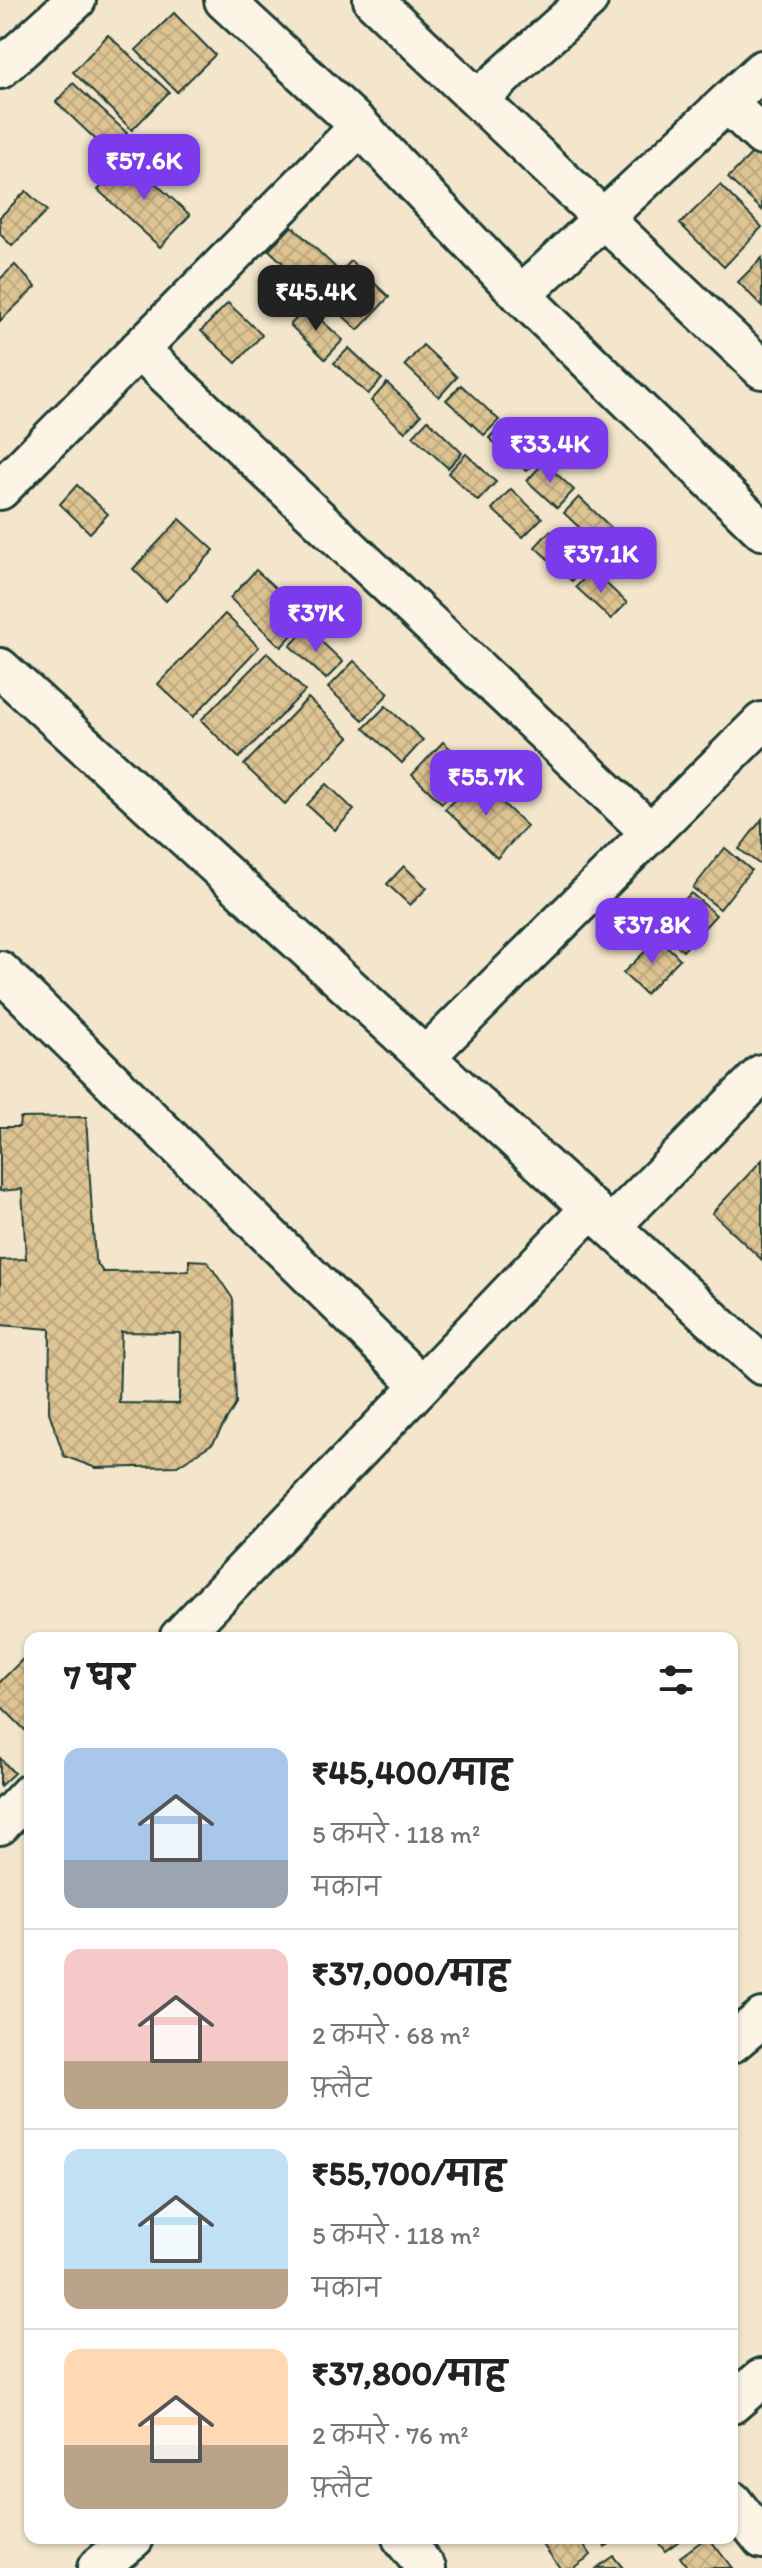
<!DOCTYPE html>
<html lang="hi">
<head>
<meta charset="utf-8">
<style>
	body { margin:0; font-family:Itim,"Playpen Sans Deva",sans-serif; background:#f2f2f2; color:#222; height:100vh; display:flex; flex-direction:column; font-size:30px; white-space:nowrap }
	* { box-sizing:border-box; margin:0 }
	p { font-size:26px; color:#767676 }
	.icon { flex:none; width:44px; height:44px; fill:none; stroke:currentColor; stroke-width:2; stroke-linecap:round; stroke-linejoin:round }
	.map { position:relative; flex:1; overflow:hidden }
	.panel { position:absolute; left:24px; top:1632px; width:714px; height:912px; display:flex; flex-direction:column; background:#fff; border-radius:16px; box-shadow:0 2px 6px #0004 }
	.panel>* { flex:none }
	.price { position:absolute; translate:-50% -68px; padding:0 18px; border-radius:16px; background:#7c3aed; color:#fff; font-size:26px; line-height:52px; filter:drop-shadow(0 2px 4px #0008) }
	.price::after { content:''; position:absolute; left:50%; top:48px; width:24px; height:18px; margin-left:-12px; background:inherit; clip-path:polygon(0 0,100% 0,50% 100%) }
	.price.selected { background:#222; color:#fff }
	ul { padding:0; list-style:none }
	li { display:flex; align-items:center; gap:24px; height:200px; padding:0 40px }
	li+li { border-top:2px solid #e0e0e0 }
	li span { display:grid; place-items:center; flex:none; width:224px; height:160px; border-radius:16px; color:#555 }
	li>.icon { margin-inline-start:auto }
	span .icon { width:96px; height:96px; fill:#fffc; stroke-width:1 }
	li b { font-size:34px }
	h2 { display:flex; justify-content:space-between; align-items:center; height:96px; padding:0 40px; font-size:34px }
	.map>svg:first-child { display:block }
	.building { fill:url(#building-cross-hatch); stroke:#1f3d34; stroke-width:2; fill-rule:evenodd }
	.lines { fill:none; stroke-linecap:round; stroke-linejoin:round }
	.minor-casing { stroke:#1f3d34; stroke-width:44 }
	.minor { stroke:#fcf5e5; stroke-width:38 }
</style>
</head>
<body>
<div class="map">
<svg width="762" height="2568" viewBox="0 0 762 2568">
	<defs>
		<pattern id="building-cross-hatch" width="8" height="8" patternUnits="userSpaceOnUse" patternTransform="scale(2)"><rect width="8" height="8" fill="#dec493"/><path d="M0 0l8 8M0 8l8-8" fill="none" stroke="#bea97f"/></pattern>
	</defs>
	<rect width="100%" height="100%" fill="#f3e6cc"/>
	<filter id="ink" filterUnits="userSpaceOnUse"><feTurbulence type="fractalNoise" baseFrequency=".0125" numOctaves="2"/><feDisplacementMap in="SourceGraphic" scale="16" xChannelSelector="R" yChannelSelector="G"/><feConvolveMatrix kernelMatrix="1 2 1 2 8 2 1 2 1" color-interpolation-filters="sRGB"/></filter>
	<g filter="url(#ink)">
		<g class="building">
			<path d="M 174,13 L 215,55 L 177,92 L 136,50 Z"/>
			<path d="M 108,35 L 169,92 L 132,130 L 73,72 Z"/>
			<path d="M 73,83 L 127,133 L 109,152 L 56,102 Z"/>
			<path d="M 757,148 L 762,153 L 762,210 L 728,178 Z"/>
			<path d="M 128,158 L 190,215 L 160,247 L 98,190 Z"/>
			<path d="M 720,185 L 762,227 L 724,267 L 680,224 Z"/>
			<path d="M 26,191 L 47,211 L 12,246 L 0,234 L 0,217 Z"/>
			<path d="M 292,226 L 335,267 L 312,291 L 269,250 Z"/>
			<path d="M 762,258 L 762,306 L 738,282 Z"/>
			<path d="M 351,261 L 389,297 L 358,330 L 320,294 Z"/>
			<path d="M 15,265 L 36,287 L 0,321 L 0,279 Z"/>
			<path d="M 228,303 L 262,335 L 236,363 L 201,331 Z"/>
			<path d="M 307,307 L 343,340 L 325,359 L 290,325 Z"/>
			<path d="M 423,345 L 457,377 L 439,397 L 405,365 Z"/>
			<path d="M 349,348 L 382,379 L 368,394 L 334,363 Z"/>
			<path d="M 387,383 L 421,415 L 405,432 L 371,401 Z"/>
			<path d="M 461,385 L 499,420 L 484,435 L 446,400 Z"/>
			<path d="M 428,420 L 462,453 L 448,468 L 413,436 Z"/>
			<path d="M 503,423 L 539,458 L 526,471 L 489,438 Z"/>
			<path d="M 466,454 L 496,482 L 478,501 L 448,473 Z"/>
			<path d="M 544,462 L 574,490 L 557,508 L 527,481 Z"/>
			<path d="M 77,485 L 108,514 L 90,533 L 60,504 Z"/>
			<path d="M 511,489 L 542,518 L 523,537 L 492,509 Z"/>
			<path d="M 579,497 L 618,534 L 603,550 L 564,513 Z"/>
			<path d="M 180,519 L 214,550 L 166,601 L 133,569 Z"/>
			<path d="M 550,531 L 587,565 L 572,581 L 535,547 Z"/>
			<path d="M 256,570 L 308,618 L 281,647 L 230,598 Z"/>
			<path d="M 592,570 L 627,603 L 611,619 L 576,587 Z"/>
			<path d="M 225,614 L 259,647 L 193,717 L 158,684 Z"/>
			<path d="M 307,628 L 343,662 L 326,679 L 290,646 Z"/>
			<path d="M 267,653 L 305,691 L 239,758 L 201,720 Z"/>
			<path d="M 354,661 L 389,693 L 363,720 L 328,688 Z"/>
			<path d="M 308,698 L 349,737 L 285,804 L 244,765 Z"/>
			<path d="M 386,706 L 423,740 L 402,763 L 364,728 Z"/>
			<path d="M 443,742 L 474,770 L 442,803 L 412,775 Z"/>
			<path d="M 476,778 L 527,826 L 497,858 L 445,809 Z"/>
			<path d="M 327,784 L 354,810 L 335,830 L 307,805 Z"/>
			<path d="M 762,819 L 762,866 L 739,849 Z"/>
			<path d="M 725,848 L 751,870 L 720,909 L 693,888 Z"/>
			<path d="M 404,866 L 427,888 L 410,905 L 387,884 Z"/>
			<path d="M 691,893 L 716,915 L 683,951 L 658,928 Z"/>
			<path d="M 659,938 L 680,959 L 645,994 L 623,973 Z"/>
			<path d="M 86,1117 L 95,1260 L 103,1272 L 189,1271 L 189,1260 L 207,1261 L 233,1299 L 236,1404 L 213,1443 L 177,1466 L 96,1468 L 64,1456 L 49,1412 L 50,1329 L 0,1325 L 0,1260 L 26,1259 L 22,1189 L 0,1191 L 0,1127 L 19,1127 L 20,1118 ZM 121,1332 L 180,1333 L 179,1404 L 119,1403 Z"/>
			<path d="M 762,1160 L 762,1260 L 712,1213 Z"/>
			<path d="M 30,1652 L 30,1735 L 0,1705 L 0,1682 Z"/>
			<path d="M 0,1758 L 14,1773 L 0,1786 Z"/>
			<path d="M 538,2538 L 579,2538 L 591,2555 L 573,2568 L 560,2568 Z"/>
			<path d="M 599,2538 L 618,2538 L 605,2547 Z"/>
			<path d="M 655,2538 L 683,2538 L 665,2551 Z"/>
			<path d="M 706,2538 L 709,2538 L 732,2568 L 688,2568 L 680,2557 Z"/>
			<path d="M 613,2556 L 623,2568 L 596,2568 Z"/>
		</g>
		<g class="lines">
			<defs>
				<g id="minor">
					<path d="M 224,0 L 360,126 L 521,295 L 762,530"/>
					<path d="M 373,0 L 762,369"/>
					<path d="M 0,69 L 76,0"/>
					<path d="M 478,99 L 588,0"/>
					<path d="M 727,103 L 762,136"/>
					<path d="M 521,295 L 762,70"/>
					<path d="M 139,349 L 651,833"/>
					<path d="M 0,490 L 360,126"/>
					<path d="M 0,668 L 762,1365"/>
					<path d="M 0,971 L 421,1385"/>
					<path d="M 426,1056 L 762,722"/>
					<path d="M 611,1226 L 762,1074"/>
					<path d="M 179,1638 L 591,1208"/>
					<path d="M 0,1825 L 30,1793"/>
					<path d="M 732,2043 L 762,2018"/>
					<path d="M 732,2404 L 762,2378"/>
					<path d="M 732,2501 L 762,2539"/>
					<path d="M 402,2538 L 426,2568"/>
					<path d="M 97,2568 L 134,2538"/>
				</g>
			</defs>
			<use href="#minor" class="minor-casing"/>
			<use href="#minor" class="minor"/>
		</g>
	</g>
</svg>
<b class="price" style="left:144px;top:202px">₹57.6K</b>
<b class="price selected" style="left:316px;top:333px">₹45.4K</b>
<b class="price" style="left:550px;top:485px">₹33.4K</b>
<b class="price" style="left:601px;top:595px">₹37.1K</b>
<b class="price" style="left:316px;top:654px">₹37K</b>
<b class="price" style="left:486px;top:818px">₹55.7K</b>
<b class="price" style="left:652px;top:966px">₹37.8K</b>
<section class="panel">
<h2>7 घर<svg class="icon" aria-label="filters" viewBox="0 0 24 24"><path d="M4 7h16M4 17h16"/><circle cx="9" cy="7" r="2"/><circle cx="15" cy="17" r="2"/></svg></h2>
<ul>
<li><span style="background:linear-gradient(#a9c7e8 70%,#9aa5b1 0)"><svg class="icon" aria-label="home" viewBox="0 0 24 24"><path d="M3 11l9-7 9 7M6 9v11h12V9"/></svg></span><div><b>₹45,400/माह</b><p>5 कमरे · 118 m²</p><p>मकान</p></div></li>
<li><span style="background:linear-gradient(#f6c9c9 70%,#b9a48a 0)"><svg class="icon" aria-label="home" viewBox="0 0 24 24"><path d="M3 11l9-7 9 7M6 9v11h12V9"/></svg></span><div><b>₹37,000/माह</b><p>2 कमरे · 68 m²</p><p>फ़्लैट</p></div></li>
<li><span style="background:linear-gradient(#bfe0f5 75%,#b9a48a 0)"><svg class="icon" aria-label="home" viewBox="0 0 24 24"><path d="M3 11l9-7 9 7M6 9v11h12V9"/></svg></span><div><b>₹55,700/माह</b><p>5 कमरे · 118 m²</p><p>मकान</p></div></li>
<li><span style="background:linear-gradient(#ffd9b3 60%,#b9a48a 0)"><svg class="icon" aria-label="home" viewBox="0 0 24 24"><path d="M3 11l9-7 9 7M6 9v11h12V9"/></svg></span><div><b>₹37,800/माह</b><p>2 कमरे · 76 m²</p><p>फ़्लैट</p></div></li>
</ul>
</section>
</div>
</body>
</html>
